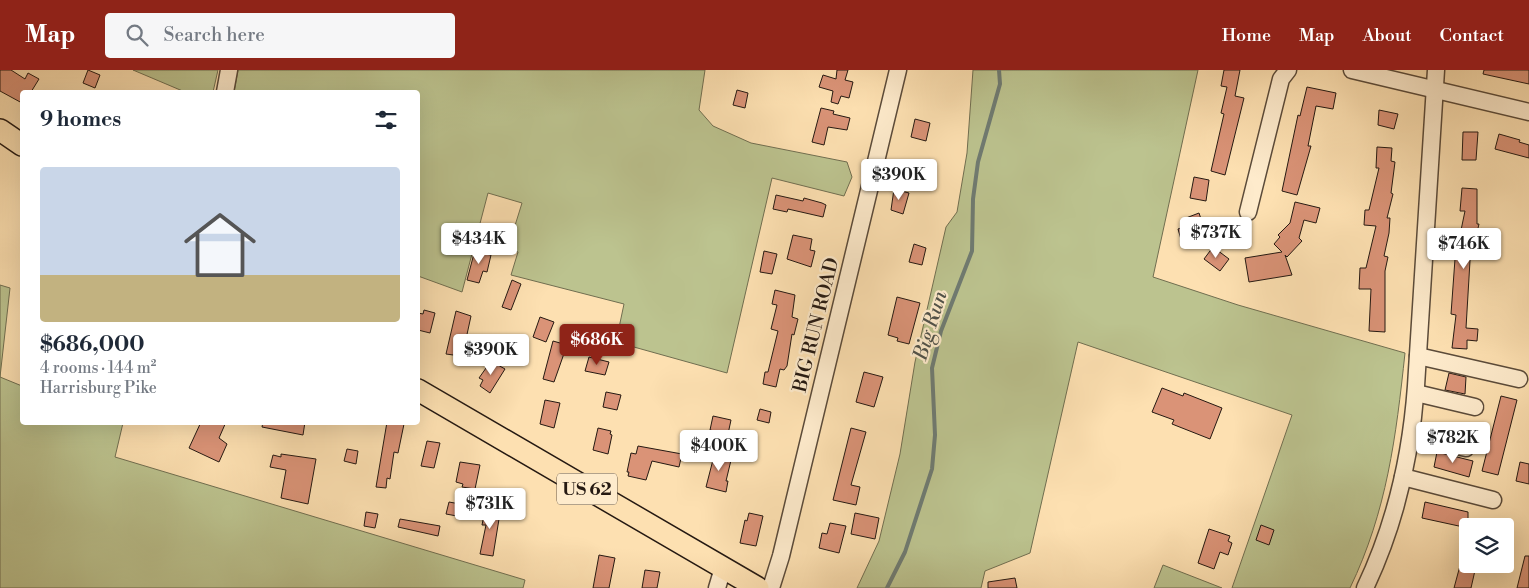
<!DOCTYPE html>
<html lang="en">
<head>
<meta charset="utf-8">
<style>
	body { margin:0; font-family:"Libre Bodoni",serif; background:#f6f6f7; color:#1f2937; height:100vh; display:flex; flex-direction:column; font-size:19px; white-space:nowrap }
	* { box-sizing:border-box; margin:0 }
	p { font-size:16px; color:#747a83 }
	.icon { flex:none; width:28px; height:28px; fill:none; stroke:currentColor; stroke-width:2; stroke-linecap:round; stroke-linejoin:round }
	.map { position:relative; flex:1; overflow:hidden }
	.details { position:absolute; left:20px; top:20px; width:400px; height:335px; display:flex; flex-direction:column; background:#fff; border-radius:5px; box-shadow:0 5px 20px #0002 }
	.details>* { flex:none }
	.controls { position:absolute; left:1459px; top:448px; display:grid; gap:10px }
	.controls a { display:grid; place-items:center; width:55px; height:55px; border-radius:5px; background:#fff; box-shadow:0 5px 20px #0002; font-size:25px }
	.price { position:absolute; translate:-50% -42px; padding:0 11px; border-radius:5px; background:#fff; color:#222; font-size:16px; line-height:32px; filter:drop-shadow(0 1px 2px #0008) }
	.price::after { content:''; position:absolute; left:50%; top:30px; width:15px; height:11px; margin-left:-8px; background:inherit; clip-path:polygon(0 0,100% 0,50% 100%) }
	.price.active { background:#8f2418; color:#fff }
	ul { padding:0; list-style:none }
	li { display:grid; align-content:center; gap:10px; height:265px; padding:0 20px }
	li+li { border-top:1px solid #e0e1e3 }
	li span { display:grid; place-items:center; height:155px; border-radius:5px; color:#555 }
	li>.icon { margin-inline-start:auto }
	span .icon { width:90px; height:90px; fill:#fffc; stroke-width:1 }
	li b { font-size:21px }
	h2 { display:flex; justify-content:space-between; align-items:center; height:60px; padding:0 20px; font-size:21px }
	header { display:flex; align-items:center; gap:30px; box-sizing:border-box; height:70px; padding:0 25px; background:#8f2418; color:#fff }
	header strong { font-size:24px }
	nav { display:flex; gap:28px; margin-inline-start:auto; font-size:18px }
	.search { width:350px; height:45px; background:#f6f6f7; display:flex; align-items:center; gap:12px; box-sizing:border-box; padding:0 18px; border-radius:5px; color:#747a83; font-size:19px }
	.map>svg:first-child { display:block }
	.green { fill:#bcc38f; stroke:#706e50 }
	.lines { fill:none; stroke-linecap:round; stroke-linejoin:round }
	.stream { stroke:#6f7b72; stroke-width:4 }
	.building { fill:#da9377; stroke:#251912 }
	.minor-casing { stroke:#5b4b3a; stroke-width:19 }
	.major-casing { stroke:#251912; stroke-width:24 }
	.minor { stroke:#feebcc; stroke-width:16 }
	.major { stroke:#fde0b1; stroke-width:21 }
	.labels { text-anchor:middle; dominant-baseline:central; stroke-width:4.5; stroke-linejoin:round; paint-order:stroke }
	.shield { fill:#feebcc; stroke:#66584a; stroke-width:1 }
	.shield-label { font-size:18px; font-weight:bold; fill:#251912 }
	.street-label { font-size:19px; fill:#251912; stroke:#feebcc }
	.water-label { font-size:20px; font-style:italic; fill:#50524a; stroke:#feebcc }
</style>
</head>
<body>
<header>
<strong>Map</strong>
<div class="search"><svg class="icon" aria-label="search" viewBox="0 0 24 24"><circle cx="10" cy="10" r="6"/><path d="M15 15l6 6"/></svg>Search here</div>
<nav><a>Home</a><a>Map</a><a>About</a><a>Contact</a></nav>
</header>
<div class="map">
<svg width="1529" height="518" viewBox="0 0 1529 518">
	<rect width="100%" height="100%" fill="#fde0b1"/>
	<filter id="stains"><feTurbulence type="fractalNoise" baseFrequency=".004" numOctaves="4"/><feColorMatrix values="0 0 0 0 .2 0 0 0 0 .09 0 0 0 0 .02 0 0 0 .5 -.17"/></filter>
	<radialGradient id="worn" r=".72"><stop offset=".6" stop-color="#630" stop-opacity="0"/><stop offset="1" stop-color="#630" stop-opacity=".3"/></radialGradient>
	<g class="green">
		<path d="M 133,0 L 218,0 L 213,22 L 185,22 Z"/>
		<path d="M 238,0 L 705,0 L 699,40 L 713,56 L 751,73 L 847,92 L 852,107 L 844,126 L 772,108 L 727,303 L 616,272 L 624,234 L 511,205 L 518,182 L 508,178 L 522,133 L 488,123 L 462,222 L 418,206 L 418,22 L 234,22 Z"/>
		<path d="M 973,0 L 1198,0 L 1153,207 L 1238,235 L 1405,283 C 1396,367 1387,441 1350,518 L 1232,518 L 1292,345 L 1078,272 L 1030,483 L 985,501 L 981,518 L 857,518 L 879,471 L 900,384 L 915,292 L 946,157 L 957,142 L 967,83 Z"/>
		<path d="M 0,215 L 10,218 L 0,307 L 22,316 L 22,352 L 123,353 L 115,387 L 525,510 L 523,518 L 0,518 Z"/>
		<path d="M 1163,495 L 1222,518 L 1154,518 Z"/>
	</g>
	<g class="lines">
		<path class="stream" d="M 887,518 L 905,482 L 932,399 L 935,365 L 932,298 L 941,261 L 972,181 L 973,129 L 978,92 L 1000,14 L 999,0"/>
	</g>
	<g class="building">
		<path d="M 0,0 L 11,0 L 25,9 L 28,3 L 39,9 L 31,22 L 22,22 L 22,33 L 0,21 Z"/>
		<path d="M 88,0 L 100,5 L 95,18 L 83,13 Z"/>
		<path d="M 837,0 L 848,0 L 845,10 L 853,12 L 849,28 L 841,26 L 838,34 L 831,32 L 833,21 L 819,17 L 823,5 L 836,9 Z"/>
		<path d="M 1224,0 L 1240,0 L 1235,26 L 1244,28 L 1225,105 L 1211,101 L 1224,44 L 1221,43 L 1227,17 L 1221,16 Z"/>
		<path d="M 1484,0 L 1529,0 L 1529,14 L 1483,4 Z"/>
		<path d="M 1307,17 L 1336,23 L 1333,39 L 1316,36 L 1308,76 L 1311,76 L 1297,125 L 1282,121 L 1298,45 L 1300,46 Z"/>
		<path d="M 737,20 L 748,23 L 745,38 L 733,35 Z"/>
		<path d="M 821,38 L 834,41 L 833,44 L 850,48 L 847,60 L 828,57 L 824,75 L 812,72 Z"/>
		<path d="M 1379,40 L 1398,44 L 1394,59 L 1378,55 Z"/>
		<path d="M 915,49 L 930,53 L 926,71 L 911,67 Z"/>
		<path d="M 1463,62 L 1478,62 L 1476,90 L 1462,90 Z"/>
		<path d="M 1499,64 L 1520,70 L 1519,72 L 1529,75 L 1529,88 L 1495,79 Z"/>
		<path d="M 1377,77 L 1392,78 L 1391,91 L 1395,92 L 1391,123 L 1393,124 L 1387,148 L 1390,148 L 1389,163 L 1384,186 L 1388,187 L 1385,201 L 1385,262 L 1369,261 L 1371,219 L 1359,219 L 1360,198 L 1366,198 L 1376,156 L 1364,155 L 1365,140 L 1369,140 L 1379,98 L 1376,98 Z"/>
		<path d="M 1194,107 L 1209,110 L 1206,131 L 1190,128 Z"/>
		<path d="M 1462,118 L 1477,119 L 1477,154 L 1479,154 L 1474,175 L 1471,174 L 1466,258 L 1478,259 L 1477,271 L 1467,270 L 1467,279 L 1452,278 L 1456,245 L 1451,244 L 1455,189 L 1465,141 L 1460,141 Z"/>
		<path d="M 894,119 L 909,123 L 903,144 L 891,140 Z"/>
		<path d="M 776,125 L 803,131 L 804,128 L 822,133 L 826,135 L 823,147 L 788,139 L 787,142 L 773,139 Z"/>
		<path d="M 1295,132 L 1320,138 L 1316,153 L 1304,150 L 1299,168 L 1302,171 L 1287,187 L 1285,185 L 1292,205 L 1249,212 L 1245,188 L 1282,182 L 1274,174 L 1280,167 L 1278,165 L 1290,153 Z"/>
		<path d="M 1199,143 L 1206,164 L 1182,173 L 1178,159 L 1189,155 L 1186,148 Z"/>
		<path d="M 793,165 L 812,169 L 810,180 L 815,181 L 811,197 L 787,189 Z"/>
		<path d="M 914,174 L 926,178 L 922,195 L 909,192 Z"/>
		<path d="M 476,176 L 487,179 L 485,184 L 491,185 L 487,202 L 483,201 L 479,213 L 467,210 Z"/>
		<path d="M 1213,177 L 1229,189 L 1220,201 L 1204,189 Z"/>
		<path d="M 764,181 L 777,184 L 772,204 L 760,202 Z"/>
		<path d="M 512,210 L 521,214 L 511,240 L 502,237 Z"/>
		<path d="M 775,220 L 795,225 L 792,247 L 798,249 L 794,265 L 792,264 L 787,296 L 784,300 L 780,299 L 776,317 L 763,314 L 765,302 L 768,302 L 778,261 L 771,259 L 777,235 L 772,234 Z"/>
		<path d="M 897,227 L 920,233 L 909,274 L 897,271 L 898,268 L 888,265 Z"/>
		<path d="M 424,240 L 435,243 L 430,263 L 418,260 L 418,243 L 423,244 Z"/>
		<path d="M 456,241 L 471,246 L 466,269 L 473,271 L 468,287 L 446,284 Z"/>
		<path d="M 540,247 L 554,252 L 546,272 L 533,267 Z"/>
		<path d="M 553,271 L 567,275 L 554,312 L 543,309 Z"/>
		<path d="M 589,287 L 609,292 L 605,305 L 585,301 Z"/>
		<path d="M 491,291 L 505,299 L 490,323 L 480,316 L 483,310 L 479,308 Z"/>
		<path d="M 864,302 L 883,307 L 874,337 L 856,332 Z"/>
		<path d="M 1449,303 L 1466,307 L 1465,324 L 1445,320 Z"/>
		<path d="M 1162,318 L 1183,326 L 1184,323 L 1222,338 L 1210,369 L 1172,354 L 1174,350 L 1152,342 Z"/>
		<path d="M 606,322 L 621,325 L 617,340 L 603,337 Z"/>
		<path d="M 1501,326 L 1517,330 L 1498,405 L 1482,401 Z"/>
		<path d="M 545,330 L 560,333 L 554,358 L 540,354 Z"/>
		<path d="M 760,339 L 771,342 L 769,353 L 757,350 Z"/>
		<path d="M 713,346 L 731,350 L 728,364 L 710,360 Z"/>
		<path d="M 201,352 L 226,352 L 219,368 L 227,374 L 219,392 L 189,378 Z"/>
		<path d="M 263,352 L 305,352 L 303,365 L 262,357 Z"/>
		<path d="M 387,352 L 404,354 L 398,383 L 394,382 L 390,409 L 387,408 L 386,418 L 376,417 Z"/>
		<path d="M 598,358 L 611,361 L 610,364 L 612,365 L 608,384 L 593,380 Z"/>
		<path d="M 851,358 L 866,362 L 851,415 L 860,417 L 856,435 L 833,430 Z"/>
		<path d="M 427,371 L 440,373 L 434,398 L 421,396 Z"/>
		<path d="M 638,376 L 682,384 L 679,397 L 652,391 L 646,410 L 628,406 L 629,402 L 627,402 L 631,383 L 636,384 Z"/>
		<path d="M 347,379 L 358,381 L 356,394 L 344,391 Z"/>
		<path d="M 715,382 L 732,386 L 726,411 L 728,411 L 726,422 L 706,417 Z"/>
		<path d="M 1437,382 L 1473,391 L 1469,407 L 1434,397 Z"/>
		<path d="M 281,384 L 316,389 L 308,434 L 281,428 L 286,400 L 270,397 L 273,385 L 281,387 Z"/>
		<path d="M 460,392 L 480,395 L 475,419 L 462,417 L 463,414 L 456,412 Z"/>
		<path d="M 1520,392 L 1529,394 L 1529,414 L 1516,411 Z"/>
		<path d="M 449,432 L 460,434 L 457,446 L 446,444 Z"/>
		<path d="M 1425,432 L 1468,442 L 1468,458 L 1422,448 Z"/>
		<path d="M 486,435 L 498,438 L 497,445 L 499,449 L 493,486 L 480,484 L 486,455 L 482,455 Z"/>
		<path d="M 366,442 L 378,444 L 375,458 L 364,456 Z"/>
		<path d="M 749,443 L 763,446 L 756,476 L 740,473 L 745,450 L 747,451 Z"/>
		<path d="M 855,443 L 879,448 L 875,469 L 851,464 Z"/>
		<path d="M 400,449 L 440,456 L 438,466 L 398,457 Z"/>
		<path d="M 830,453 L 846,456 L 839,483 L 819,478 L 822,463 L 827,464 Z"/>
		<path d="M 1261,455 L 1274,460 L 1269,475 L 1256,470 Z"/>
		<path d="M 1209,459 L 1230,466 L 1228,471 L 1232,473 L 1228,485 L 1220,482 L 1214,499 L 1198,493 Z"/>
		<path d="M 599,485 L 615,488 L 609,518 L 593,518 Z"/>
		<path d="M 1525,486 L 1529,486 L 1529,518 L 1517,518 Z"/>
		<path d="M 1461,492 L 1476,496 L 1471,518 L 1454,518 Z"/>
		<path d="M 645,500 L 660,502 L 657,518 L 642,518 Z"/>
		<path d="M 1015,508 L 1017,518 L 988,518 L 988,512 Z"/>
	</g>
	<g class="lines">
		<defs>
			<g id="minor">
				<path d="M 1352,0 L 1529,42"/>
				<path d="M 225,22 L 229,0"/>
				<path d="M 1248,142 L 1281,9 L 1288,0"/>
				<path d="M 1418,286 L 1519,309"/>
				<path d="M 1416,323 L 1475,337"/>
				<path d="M 1411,366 L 1466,378"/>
				<path d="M 1403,407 L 1493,430"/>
				<path d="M 717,518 L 723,498"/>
				<path d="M 771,518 L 781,486 L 898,0"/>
				<path d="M 1365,518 C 1395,455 1411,385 1416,316 L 1436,0"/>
			</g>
			<g id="major">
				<path d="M 0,60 L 22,75"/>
				<path d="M 418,320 L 758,518"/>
			</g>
		</defs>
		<use href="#minor" class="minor-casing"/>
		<use href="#major" class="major-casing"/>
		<use href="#minor" class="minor"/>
		<use href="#major" class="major"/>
	</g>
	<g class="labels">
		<rect class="shield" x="557" y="403.5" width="60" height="31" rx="4"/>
		<g class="shield-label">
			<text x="587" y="419">US 62</text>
		</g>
		<g class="street-label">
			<text transform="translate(816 255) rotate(-76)">BIG RUN ROAD</text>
		</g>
		<g class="water-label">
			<text transform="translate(931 256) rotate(-73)">Big Run</text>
		</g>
	</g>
	<rect width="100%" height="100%" filter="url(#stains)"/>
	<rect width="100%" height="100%" fill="url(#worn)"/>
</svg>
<div class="controls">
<a><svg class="icon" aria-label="layers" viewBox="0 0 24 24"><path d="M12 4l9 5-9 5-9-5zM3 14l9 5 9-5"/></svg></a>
</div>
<b class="price" style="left:899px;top:131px">$390K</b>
<b class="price" style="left:1216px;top:189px">$737K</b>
<b class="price" style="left:479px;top:195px">$434K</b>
<b class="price" style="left:1464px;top:200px">$746K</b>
<b class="price active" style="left:597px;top:296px">$686K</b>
<b class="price" style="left:491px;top:306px">$390K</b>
<b class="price" style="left:1453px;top:394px">$782K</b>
<b class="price" style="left:719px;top:402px">$400K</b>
<b class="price" style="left:490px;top:460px">$731K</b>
<section class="details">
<h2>9 homes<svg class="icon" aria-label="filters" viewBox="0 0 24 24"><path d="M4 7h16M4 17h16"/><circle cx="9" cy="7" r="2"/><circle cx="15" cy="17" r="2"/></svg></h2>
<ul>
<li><span style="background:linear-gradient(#c9d6e8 70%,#c2b280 0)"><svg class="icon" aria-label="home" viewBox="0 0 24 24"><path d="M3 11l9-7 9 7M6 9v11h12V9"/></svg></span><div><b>$686,000</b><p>4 rooms · 144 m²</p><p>Harrisburg Pike</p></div></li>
</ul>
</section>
</div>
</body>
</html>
